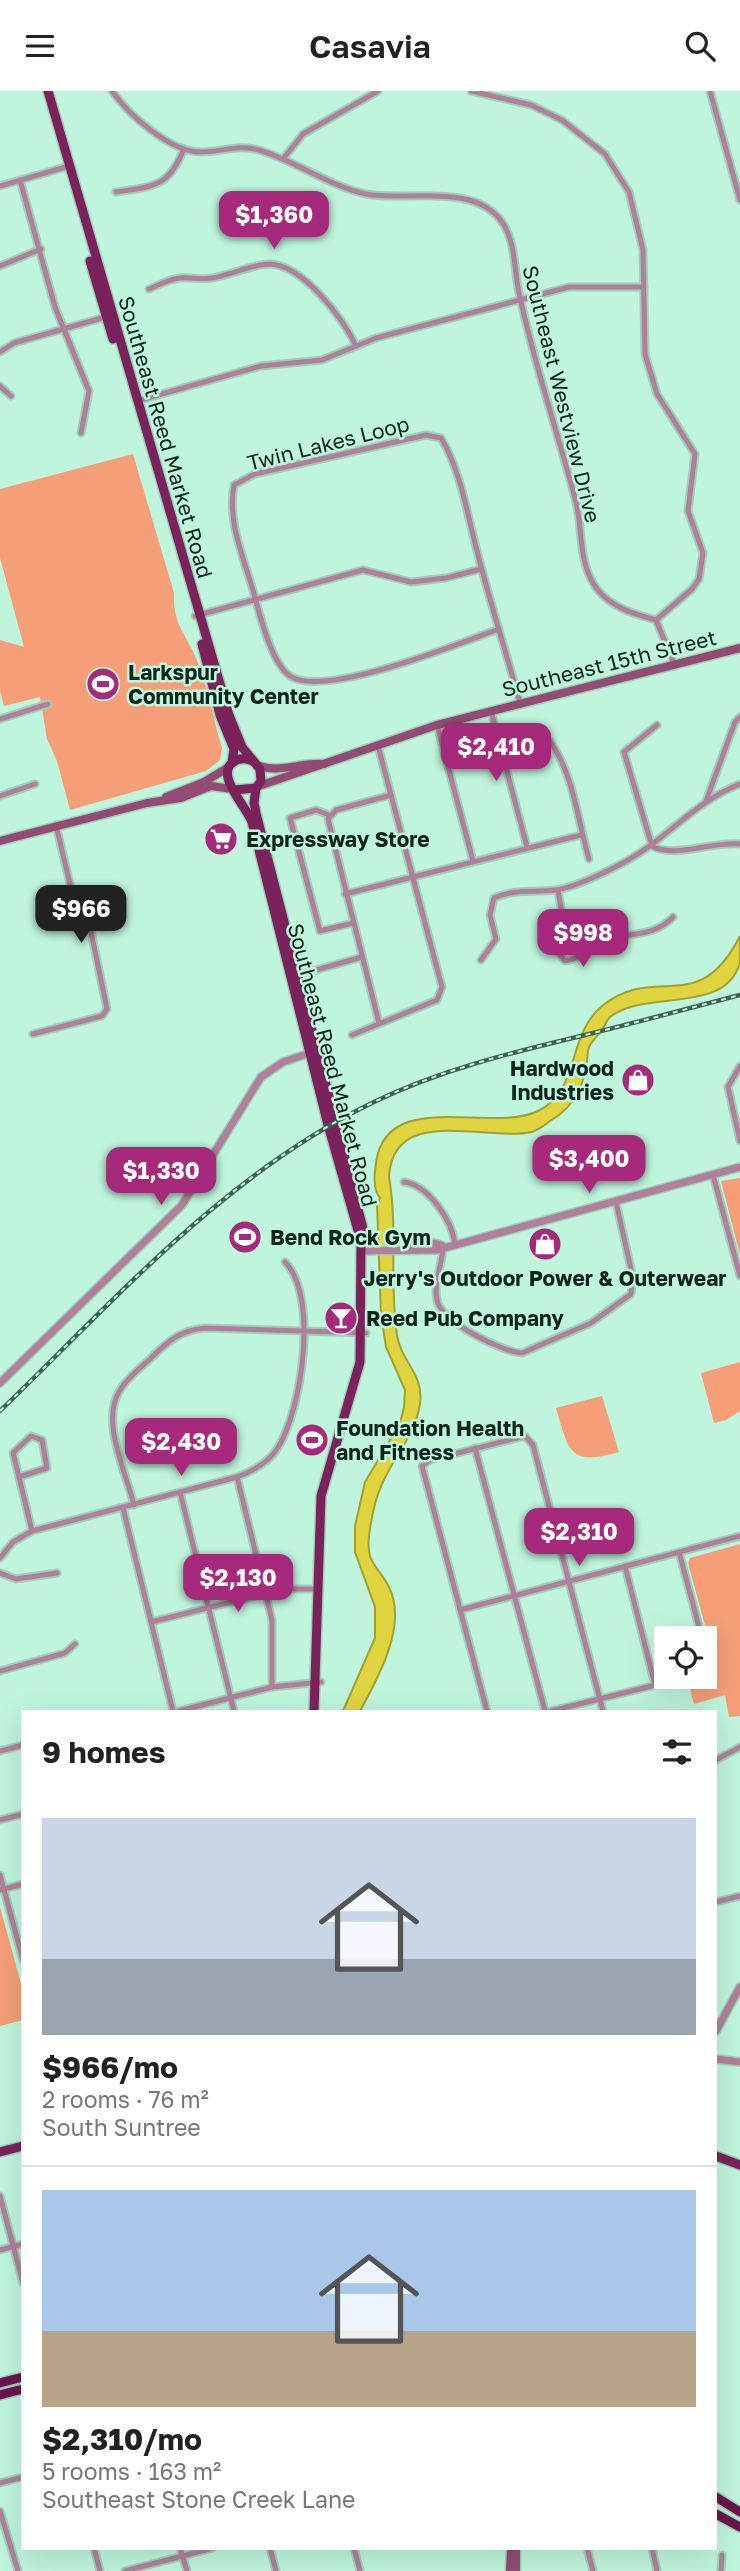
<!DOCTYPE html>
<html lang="en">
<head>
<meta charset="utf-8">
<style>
	body { margin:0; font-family:"Golos Text",sans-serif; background:#f6f6f6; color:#222; height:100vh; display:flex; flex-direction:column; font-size:26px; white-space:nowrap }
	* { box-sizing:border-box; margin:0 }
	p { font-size:23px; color:#767676 }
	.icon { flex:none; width:38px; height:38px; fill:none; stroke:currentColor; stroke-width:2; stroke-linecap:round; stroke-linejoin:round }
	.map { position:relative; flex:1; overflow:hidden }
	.panel { position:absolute; left:21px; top:1619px; width:696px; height:840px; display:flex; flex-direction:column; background:#fff; border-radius:0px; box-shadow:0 7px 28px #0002 }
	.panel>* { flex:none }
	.buttons { position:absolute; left:654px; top:1535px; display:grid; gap:14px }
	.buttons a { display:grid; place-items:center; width:63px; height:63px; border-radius:0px; background:#fff; box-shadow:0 7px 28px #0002; font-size:35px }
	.price { position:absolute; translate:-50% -60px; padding:0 16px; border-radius:14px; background:#a6297b; color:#fff; font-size:23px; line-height:46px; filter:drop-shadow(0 2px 4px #0008) }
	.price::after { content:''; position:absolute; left:50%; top:42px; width:21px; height:16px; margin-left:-10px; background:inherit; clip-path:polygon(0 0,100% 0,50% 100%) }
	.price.active { background:#222; color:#fff }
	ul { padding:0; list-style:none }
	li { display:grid; align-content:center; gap:14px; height:371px; padding:0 21px }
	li+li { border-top:2px solid #e0e0e0 }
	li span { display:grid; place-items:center; height:217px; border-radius:0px; color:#555 }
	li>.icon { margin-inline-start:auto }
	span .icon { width:126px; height:126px; fill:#fffc; stroke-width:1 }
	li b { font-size:30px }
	h2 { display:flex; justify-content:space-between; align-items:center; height:84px; padding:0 21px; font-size:30px }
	header { display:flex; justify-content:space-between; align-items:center; height:91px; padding:0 21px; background:#fff; font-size:32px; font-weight:600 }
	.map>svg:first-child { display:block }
	.green { fill:#f59e77 }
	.water { fill:#e0d53f; stroke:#a1a034; stroke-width:2 }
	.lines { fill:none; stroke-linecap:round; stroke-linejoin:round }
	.minor-casing { stroke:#9ed0b9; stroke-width:9 }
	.tertiary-casing { stroke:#9ed0b9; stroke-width:10 }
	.secondary-casing { stroke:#9ed0b9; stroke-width:11 }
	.primary-casing { stroke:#9ed0b9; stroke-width:12 }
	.trunk-casing { stroke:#9ed0b9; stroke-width:12 }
	.minor { stroke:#b17f9b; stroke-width:5 }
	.tertiary { stroke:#b17f9b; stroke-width:7 }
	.secondary { stroke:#934b76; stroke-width:8 }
	.primary { stroke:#7b225c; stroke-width:9 }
	.trunk { stroke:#6c144f; stroke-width:9 }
	.rail-casing { stroke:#416053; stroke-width:4.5 }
	.rail { stroke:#bef5dc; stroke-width:2; stroke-dasharray:5; stroke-linecap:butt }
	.labels { text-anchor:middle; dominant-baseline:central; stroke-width:5; stroke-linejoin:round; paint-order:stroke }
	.street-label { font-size:21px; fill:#0f251c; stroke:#bef5dc }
	.poi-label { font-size:21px; font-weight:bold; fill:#0f251c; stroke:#bef5dc; text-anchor:start }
</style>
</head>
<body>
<header><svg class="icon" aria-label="menu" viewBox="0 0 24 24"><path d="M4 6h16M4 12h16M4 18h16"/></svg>Casavia<svg class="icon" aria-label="search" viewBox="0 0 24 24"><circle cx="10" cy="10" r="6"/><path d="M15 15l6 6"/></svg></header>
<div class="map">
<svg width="740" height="2480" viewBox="0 0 740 2480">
	<rect width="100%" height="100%" fill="#bef5dc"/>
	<g class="green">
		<path d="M 133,363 L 174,502 C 173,534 185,541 196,567 C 208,595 213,628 222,657 L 220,669 L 206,680 L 70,719 L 57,670 L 47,648 L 40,606 L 4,615 L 0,600 L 0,549 L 24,556 L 0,467 L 0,398 Z"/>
		<path d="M 740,1087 L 740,1164 L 721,1090 Z"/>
		<path d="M 740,1271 L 740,1320 L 726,1329 L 714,1332 L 701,1282 Z"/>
		<path d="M 602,1305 L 619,1361 C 570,1375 569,1362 556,1317 Z"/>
		<path d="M 740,1453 L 740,1625 L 729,1626 L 725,1604 L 694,1613 L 688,1591 L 705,1586 L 711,1556 L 688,1472 L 690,1467 Z"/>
		<path d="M 0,1816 L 23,1900 L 23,1929 L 0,1935 Z"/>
	</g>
	<path class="water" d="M 740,845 C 740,853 740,864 740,871 C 727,924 645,898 610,926 C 606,930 605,934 602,939 C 598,945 588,953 588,960 C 586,989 578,1014 550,1030 C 545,1034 538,1039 532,1041 C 485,1051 393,1013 389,1086 C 398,1138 389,1192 397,1244 C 401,1271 424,1282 420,1313 C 415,1345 394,1365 382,1393 C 375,1408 371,1429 369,1445 C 366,1474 378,1474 389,1496 C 408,1534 378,1587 360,1620 L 343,1620 L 375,1547 L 375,1516 L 355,1461 L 355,1435 L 365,1391 L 400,1332 L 404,1316 L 405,1299 L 386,1256 L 381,1224 L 377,1113 L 380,1107 C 373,1099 374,1084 376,1072 C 386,996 491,1043 538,1020 C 581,999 566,945 602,915 C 656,871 698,928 740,845 Z"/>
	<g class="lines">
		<defs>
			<g id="minor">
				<path d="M 112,0 C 129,24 170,61 201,61 C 221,61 238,53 259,59 C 296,70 329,95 366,103 C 407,111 474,91 502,131 C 516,151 514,179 519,202 C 534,273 558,342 576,411 C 583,440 578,473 597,498 C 612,517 634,523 656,529"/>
				<path d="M 471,0 L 531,14 L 562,29 L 605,63 L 629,101 L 643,159 L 645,263 L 657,303 L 695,363 L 688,420 L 703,462 L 699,488 L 692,498 L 656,529"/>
				<path d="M 710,0 L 740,109"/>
				<path d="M 283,68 L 303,43 L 378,0"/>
				<path d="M 20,89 L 55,216 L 89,300 L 81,342"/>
				<path d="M 0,95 L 69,75"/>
				<path d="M 116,101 C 154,95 168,97 184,58"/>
				<path d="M 0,175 L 41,158"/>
				<path d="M 149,198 C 159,194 169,188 180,187 C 191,186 201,189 212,187 C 231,184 250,174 269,173 C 302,173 344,228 356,255"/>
				<path d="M 0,261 L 14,252 L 109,225"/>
				<path d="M 0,295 L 11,305"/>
				<path d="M 137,310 L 261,275 L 322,269 L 376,247 L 569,196 L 644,196"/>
				<path d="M 195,525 L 363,479 L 411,491 L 446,487 L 481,478"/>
				<path d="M 656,529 L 675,575"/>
				<path d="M 499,538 C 460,552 324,608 290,585 C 271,572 260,524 254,503 C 244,467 227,431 234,394 L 255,383 L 426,344 L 441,347 C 461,380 467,423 477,460 C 490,511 506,561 520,612"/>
				<path d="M 491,620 L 527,756"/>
				<path d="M 0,628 L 48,613"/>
				<path d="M 437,634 L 473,770"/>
				<path d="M 657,634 L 624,661 L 652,755 C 673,768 712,750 740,753"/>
				<path d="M 549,649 C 573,680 578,731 589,768"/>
				<path d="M 0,705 L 35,693"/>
				<path d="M 706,710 L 735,631 L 740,626"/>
				<path d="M 329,724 L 316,719 L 290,727 L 320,840 L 353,832"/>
				<path d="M 558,799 L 563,829 L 559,862 L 565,870 C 578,869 583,860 594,853 C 618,839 651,850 673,826"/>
				<path d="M 345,803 L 581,744"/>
				<path d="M 481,869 L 496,848 L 490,824 L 494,807 C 518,797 532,802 556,799 C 573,797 606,781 621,773 C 664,751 695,710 740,693"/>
				<path d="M 298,884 L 362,866"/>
				<path d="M 379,932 L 328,728 L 336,719 L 391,704"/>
				<path d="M 33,943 L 102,925 L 107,918 L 88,826 L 73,806 L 56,734"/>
				<path d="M 352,944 L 437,909 L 442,896 L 378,655"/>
				<path d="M 740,975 L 728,996 L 740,1050"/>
				<path d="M 713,1084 L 740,1185"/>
				<path d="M 404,1091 C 428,1094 452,1129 455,1153"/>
				<path d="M 443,1155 C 443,1173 433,1191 437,1209 C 440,1230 502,1261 522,1262 L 591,1232 L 631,1203 L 633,1187 L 616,1111"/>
				<path d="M 31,1345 L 42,1349 L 47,1377 L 19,1386 L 13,1362 Z"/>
				<path d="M 475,1357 L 545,1620"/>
				<path d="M 19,1386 L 32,1440"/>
				<path d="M 237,1386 L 272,1529 L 272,1596"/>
				<path d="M 180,1401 L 234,1620"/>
				<path d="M 134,1414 C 126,1381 100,1330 120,1299 C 127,1287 140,1277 150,1268 C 167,1251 180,1239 205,1237 L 366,1242"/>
				<path d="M 123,1417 L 173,1620"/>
				<path d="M 679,1461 L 702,1547"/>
				<path d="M 0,1467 L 13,1451 L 32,1440 L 237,1386 C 253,1380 268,1372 277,1358 C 302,1320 319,1205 285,1171"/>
				<path d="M 625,1475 L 655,1594"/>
				<path d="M 0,1482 L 16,1488 L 57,1482"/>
				<path d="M 460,1519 L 740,1445"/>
				<path d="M 151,1531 L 284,1498 L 319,1498"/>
				<path d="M 0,1580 L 65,1562 L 75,1553"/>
				<path d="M 179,1620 L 272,1596 L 321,1591"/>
				<path d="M 487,1620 L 422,1375 L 430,1369 L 525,1345 L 533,1354 L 603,1620"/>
				<path d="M 551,1620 L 688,1586"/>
				<path d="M 0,1660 L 23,1654"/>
				<path d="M 716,1669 L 740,1656"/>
				<path d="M 0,1729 L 23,1723"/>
				<path d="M 0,1784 L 23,1869"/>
				<path d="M 0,1799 L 23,1793"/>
				<path d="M 716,1811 L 740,1805"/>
				<path d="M 0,2105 L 23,2192"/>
				<path d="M 0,2159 L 23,2153"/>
				<path d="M 0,2392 L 23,2386"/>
				<path d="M 0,2420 L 18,2480"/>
				<path d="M 94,2457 L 100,2480"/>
				<path d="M 180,2457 L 187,2480"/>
				<path d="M 270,2457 L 276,2480"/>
				<path d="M 354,2457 L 360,2480"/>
				<path d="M 587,2457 L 593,2480"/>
				<path d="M 652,2457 L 657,2480"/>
				<path d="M 125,2480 L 213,2457"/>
				<path d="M 721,2480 L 722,2464"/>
			</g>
			<g id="tertiary">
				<path d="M 403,1158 C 414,1152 432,1149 443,1155"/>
				<path d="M 362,1160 L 437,1159 L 740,1076"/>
				<path d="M 0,1292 L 182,1114 L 261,986 L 283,971 L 313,961"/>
				<path d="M 716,1940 L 740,1896"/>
				<path d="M 716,1968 L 740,1971"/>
			</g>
			<g id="secondary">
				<path d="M 257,674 C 278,683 301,671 324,673"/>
				<path d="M 259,695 L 437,634 L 740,557"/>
				<path d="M 166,706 L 204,691 L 229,676"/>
				<path d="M 0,750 L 147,712 L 181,707 L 211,695 L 232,698"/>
				<path d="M 516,2457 L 516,2480"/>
				<path d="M 510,2480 L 511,2457"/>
			</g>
			<g id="primary">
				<path d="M 48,0 L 229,624 L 242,656 L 260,678 L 261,690 L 256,697 L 234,699"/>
				<path d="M 90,170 L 113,248"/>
				<path d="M 202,553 L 220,624 L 234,658 L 232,672"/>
				<path d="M 253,670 C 246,667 239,666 232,672 C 216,685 246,715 252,731 L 328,1034 L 361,1150 L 360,1271 L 321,1405 L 314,1620"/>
				<path d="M 256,697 L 254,712 L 256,722 L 366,1149"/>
				<path d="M 0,2061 L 23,2055"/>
				<path d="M 716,2065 L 740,2074"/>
			</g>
			<g id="trunk">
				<path d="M 0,2292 L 23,2286"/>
				<path d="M 0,2304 L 23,2298"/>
				<path d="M 716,2406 L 740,2421"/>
				<path d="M 716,2423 L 740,2436"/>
			</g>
		</defs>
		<use href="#minor" class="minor-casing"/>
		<use href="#tertiary" class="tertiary-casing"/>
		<use href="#secondary" class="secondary-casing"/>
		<use href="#primary" class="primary-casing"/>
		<use href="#trunk" class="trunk-casing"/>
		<use href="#minor" class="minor"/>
		<use href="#tertiary" class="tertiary"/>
		<use href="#secondary" class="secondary"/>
		<use href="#primary" class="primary"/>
		<use href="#trunk" class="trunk"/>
		<defs>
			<path id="rail" d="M 0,1320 C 117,1207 226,1082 374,1011 C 440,979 510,962 581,945 C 634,932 687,918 740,904"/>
		</defs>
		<use href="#rail" class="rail-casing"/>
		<use href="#rail" class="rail"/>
	</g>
	<defs>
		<symbol id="stadium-disc" viewBox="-11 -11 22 22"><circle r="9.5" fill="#a6297b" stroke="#bef5dc"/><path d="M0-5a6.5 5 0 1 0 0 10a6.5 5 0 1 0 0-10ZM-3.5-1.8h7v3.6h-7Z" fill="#fff"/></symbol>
		<symbol id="supermarket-disc" viewBox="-11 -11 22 22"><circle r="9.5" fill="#a6297b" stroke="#bef5dc"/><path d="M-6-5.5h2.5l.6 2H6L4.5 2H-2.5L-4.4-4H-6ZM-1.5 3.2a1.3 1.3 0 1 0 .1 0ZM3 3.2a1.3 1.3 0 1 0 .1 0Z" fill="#fff"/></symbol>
		<symbol id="shop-disc" viewBox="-11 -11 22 22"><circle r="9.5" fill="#a6297b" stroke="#bef5dc"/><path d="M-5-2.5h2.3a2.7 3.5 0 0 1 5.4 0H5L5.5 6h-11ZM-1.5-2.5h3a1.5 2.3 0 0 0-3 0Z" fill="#fff"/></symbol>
		<symbol id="bar-disc" viewBox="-11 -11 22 22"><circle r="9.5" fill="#a6297b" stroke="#bef5dc"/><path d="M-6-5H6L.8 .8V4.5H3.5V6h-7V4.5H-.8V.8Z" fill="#fff"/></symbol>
	</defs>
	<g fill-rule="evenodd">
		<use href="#stadium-disc" x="84" y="574" width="38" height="38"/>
		<use href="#supermarket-disc" x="202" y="729" width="38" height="38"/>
		<use href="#shop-disc" x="619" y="970" width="38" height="38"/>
		<use href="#stadium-disc" x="226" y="1127" width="38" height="38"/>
		<use href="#shop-disc" x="526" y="1134" width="38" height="38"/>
		<use href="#bar-disc" x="322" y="1208" width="38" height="38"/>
		<use href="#stadium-disc" x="293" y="1330" width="38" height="38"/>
	</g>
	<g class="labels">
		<g class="street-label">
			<text transform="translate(562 303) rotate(76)">Southeast Westview Drive</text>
			<text transform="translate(166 346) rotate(74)">Southeast Reed Market Road</text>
			<text transform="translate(328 352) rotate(-14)">Twin Lakes Loop</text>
			<text transform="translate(609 572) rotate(-14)">Southeast 15th Street</text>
			<text transform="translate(333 974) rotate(75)">Southeast Reed Market Road</text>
		</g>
		<g class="poi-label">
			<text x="128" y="581">Larkspur<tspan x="128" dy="24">Community Center</tspan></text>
			<text x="246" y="748">Expressway Store</text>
			<text x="614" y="977" text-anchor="end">Hardwood<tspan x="614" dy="24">Industries</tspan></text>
			<text x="270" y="1146">Bend Rock Gym</text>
			<text x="545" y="1187" text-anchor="middle">Jerry's Outdoor Power &amp; Outerwear</text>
			<text x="366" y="1227">Reed Pub Company</text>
			<text x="336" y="1337">Foundation Health<tspan x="336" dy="24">and Fitness</tspan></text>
		</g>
	</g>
</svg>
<div class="buttons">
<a><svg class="icon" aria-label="locate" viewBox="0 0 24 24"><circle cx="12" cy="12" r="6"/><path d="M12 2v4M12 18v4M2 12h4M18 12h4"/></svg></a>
</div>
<b class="price" style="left:274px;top:160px">$1,360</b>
<b class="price" style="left:496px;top:692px">$2,410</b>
<b class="price active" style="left:81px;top:854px">$966</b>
<b class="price" style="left:583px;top:878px">$998</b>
<b class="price" style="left:589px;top:1104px">$3,400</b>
<b class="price" style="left:161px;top:1116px">$1,330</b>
<b class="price" style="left:181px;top:1387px">$2,430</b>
<b class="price" style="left:579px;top:1477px">$2,310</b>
<b class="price" style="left:238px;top:1523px">$2,130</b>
<section class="panel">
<h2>9 homes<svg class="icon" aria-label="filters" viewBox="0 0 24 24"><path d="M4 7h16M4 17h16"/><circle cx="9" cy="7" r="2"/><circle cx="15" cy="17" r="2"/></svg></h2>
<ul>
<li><span style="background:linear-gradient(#c9d6e8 65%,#9aa5b1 0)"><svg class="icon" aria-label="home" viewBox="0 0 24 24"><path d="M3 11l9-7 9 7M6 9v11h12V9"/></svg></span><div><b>$966/mo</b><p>2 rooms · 76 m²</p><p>South Suntree</p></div></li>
<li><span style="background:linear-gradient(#a9c7e8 65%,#b9a48a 0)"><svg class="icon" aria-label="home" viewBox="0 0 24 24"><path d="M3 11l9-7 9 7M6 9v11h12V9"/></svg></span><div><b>$2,310/mo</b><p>5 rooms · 163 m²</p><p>Southeast Stone Creek Lane</p></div></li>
</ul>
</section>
</div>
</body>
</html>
